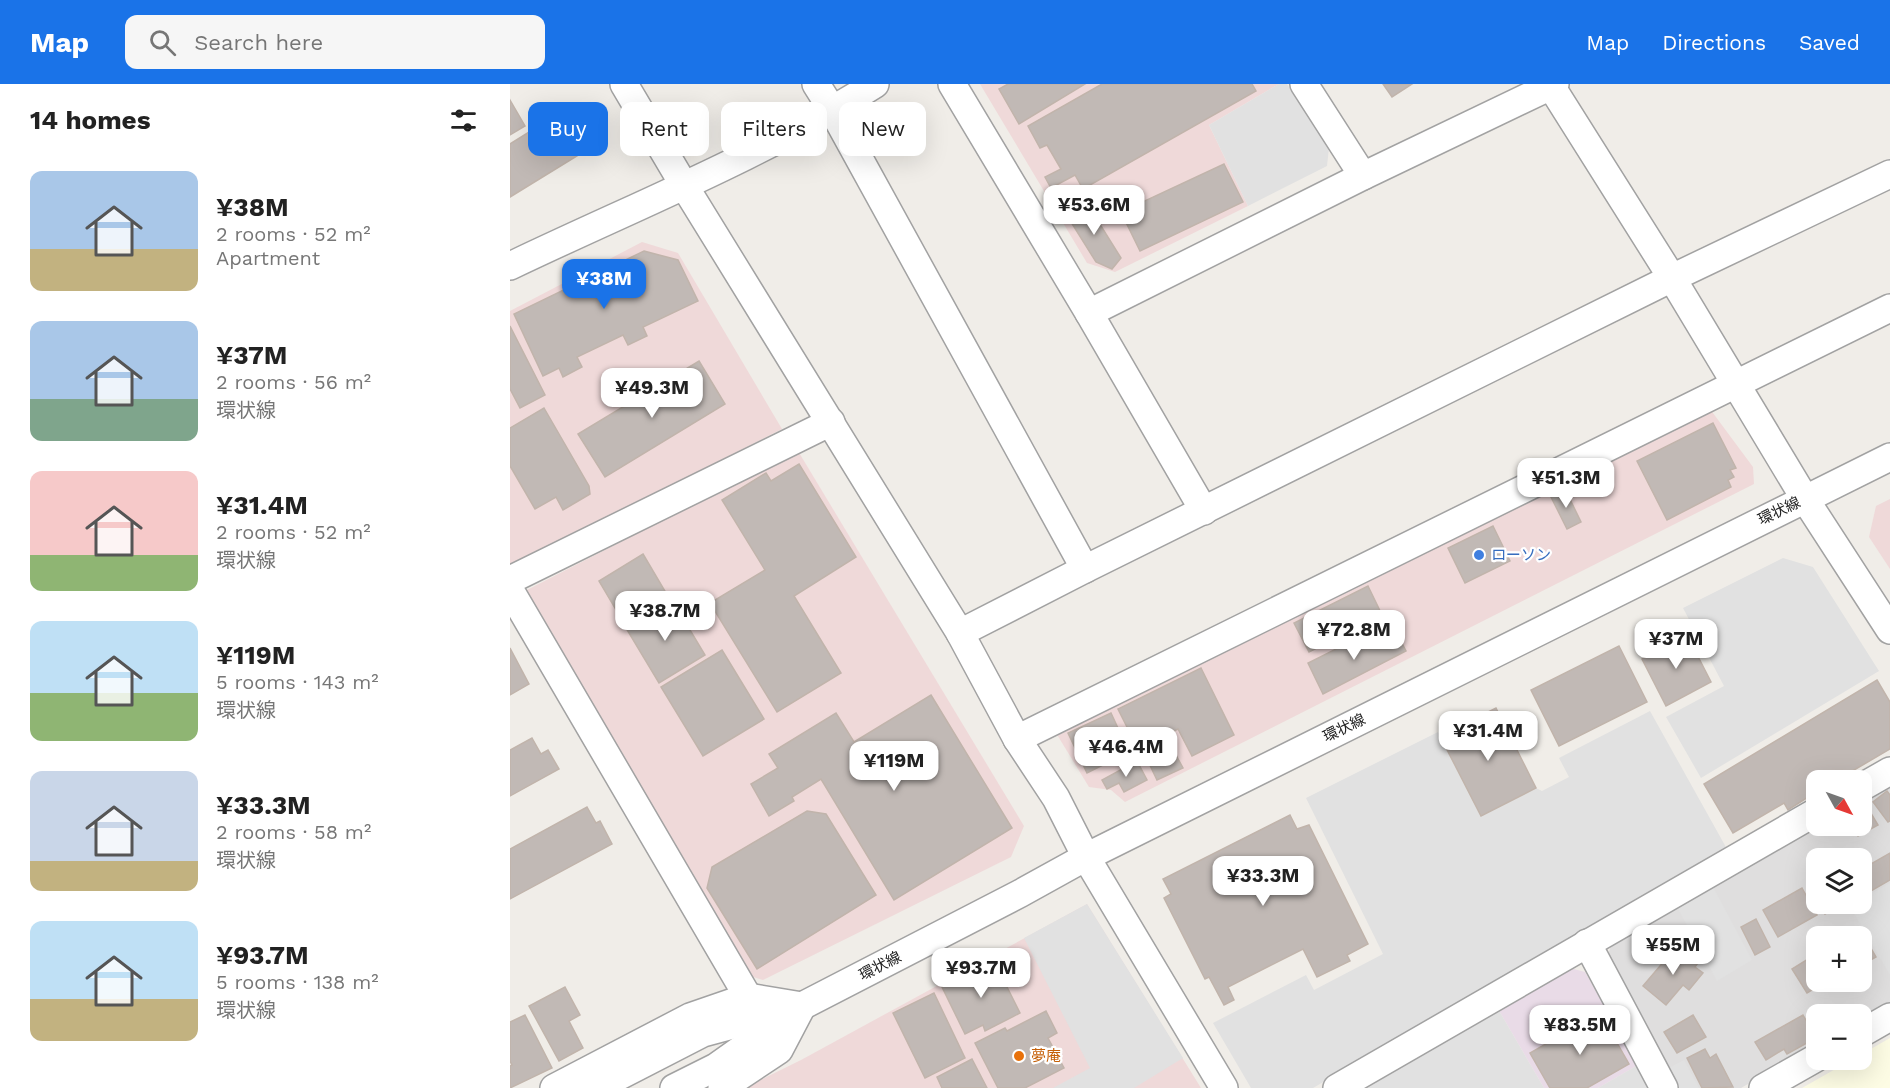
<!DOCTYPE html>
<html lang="en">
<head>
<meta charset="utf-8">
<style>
	body { margin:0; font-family:"Work Sans","Noto Sans JP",sans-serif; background:#f6f6f6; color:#222; height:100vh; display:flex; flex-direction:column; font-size:22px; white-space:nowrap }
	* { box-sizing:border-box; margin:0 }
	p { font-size:20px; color:#767676 }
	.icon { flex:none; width:33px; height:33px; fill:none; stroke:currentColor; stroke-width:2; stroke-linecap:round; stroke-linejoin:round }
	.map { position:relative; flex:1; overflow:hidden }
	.panel { display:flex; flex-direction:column; background:#fff; width:510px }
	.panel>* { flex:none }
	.banner { position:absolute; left:18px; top:18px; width:570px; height:54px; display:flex; gap:12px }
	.needle { width:39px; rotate:130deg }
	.fabs { position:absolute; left:1296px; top:686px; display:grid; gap:12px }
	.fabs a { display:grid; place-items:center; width:66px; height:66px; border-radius:12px; background:#fff; box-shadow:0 6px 24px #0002; font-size:30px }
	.price { position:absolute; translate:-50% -51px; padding:0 14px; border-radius:12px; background:#fff; color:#222; font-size:20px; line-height:39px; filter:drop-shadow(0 2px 3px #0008) }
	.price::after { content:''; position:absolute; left:50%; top:36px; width:18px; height:14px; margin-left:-9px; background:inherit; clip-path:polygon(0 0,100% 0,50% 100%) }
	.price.on { background:#1a73e8; color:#fff }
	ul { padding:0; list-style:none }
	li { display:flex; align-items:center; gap:18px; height:150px; padding:0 30px }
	li span { display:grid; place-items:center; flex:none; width:168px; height:120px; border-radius:12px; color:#555 }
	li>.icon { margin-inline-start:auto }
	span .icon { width:72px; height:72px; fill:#fffc; stroke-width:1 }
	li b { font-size:26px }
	h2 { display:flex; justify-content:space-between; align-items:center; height:72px; padding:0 30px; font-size:26px }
	.chip { padding:0 21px; border-radius:12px; background:#fff; box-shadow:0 6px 24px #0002; font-size:21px; line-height:54px }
	.chip.on { background:#1a73e8; color:#fff }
	header { display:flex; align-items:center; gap:36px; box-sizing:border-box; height:84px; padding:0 30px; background:#1a73e8; color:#fff }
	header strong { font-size:28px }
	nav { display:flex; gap:33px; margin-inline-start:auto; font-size:21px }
	.search { width:420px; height:54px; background:#f6f6f6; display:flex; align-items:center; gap:15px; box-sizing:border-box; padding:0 21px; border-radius:12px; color:#767676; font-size:22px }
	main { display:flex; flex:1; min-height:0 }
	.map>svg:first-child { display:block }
	.residential { fill:#dfdede; fill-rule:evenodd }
	.commercial { fill:#efd9d9 }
	.industrial { fill:#e9dbe7 }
	.education { fill:#fdfce4 }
	.parking { fill:#e1e1e1 }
	.building { fill:#c1b9b5; stroke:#c1b4ab; stroke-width:1.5 }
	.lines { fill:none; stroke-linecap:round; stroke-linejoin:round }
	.minor-casing { stroke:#a2a2a2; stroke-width:30 }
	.minor { stroke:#fff; stroke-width:27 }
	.shop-dot { fill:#3f7fe0; stroke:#fff; stroke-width:2 }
	.food-dot { fill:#e8710a; stroke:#fff; stroke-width:2 }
	.labels { text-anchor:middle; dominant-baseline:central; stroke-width:4.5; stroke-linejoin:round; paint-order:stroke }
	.street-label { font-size:15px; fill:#212121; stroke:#fff }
	.shop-label { font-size:15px; fill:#366cbe; stroke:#fff; text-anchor:start }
	.food-label { font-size:15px; fill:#c56008; stroke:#fff; text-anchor:start }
</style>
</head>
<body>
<header>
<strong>Map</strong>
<div class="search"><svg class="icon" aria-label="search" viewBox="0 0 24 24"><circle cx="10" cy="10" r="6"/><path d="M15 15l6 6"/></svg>Search here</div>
<nav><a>Map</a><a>Directions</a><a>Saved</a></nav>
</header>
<main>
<section class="panel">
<h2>14 homes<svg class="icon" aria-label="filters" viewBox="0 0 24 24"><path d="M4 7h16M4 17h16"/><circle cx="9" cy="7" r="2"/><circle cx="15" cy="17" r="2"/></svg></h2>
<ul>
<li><span style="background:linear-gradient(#a9c7e8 65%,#c2b280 0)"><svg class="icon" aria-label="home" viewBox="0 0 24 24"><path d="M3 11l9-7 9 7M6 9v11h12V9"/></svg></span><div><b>¥38M</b><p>2 rooms · 52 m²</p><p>Apartment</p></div></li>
<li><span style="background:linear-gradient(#a9c7e8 65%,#7fa58c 0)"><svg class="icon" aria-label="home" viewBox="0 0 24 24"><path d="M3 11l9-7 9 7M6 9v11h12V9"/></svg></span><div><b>¥37M</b><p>2 rooms · 56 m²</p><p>環状線</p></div></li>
<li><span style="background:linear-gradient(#f6c9c9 70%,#8fb573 0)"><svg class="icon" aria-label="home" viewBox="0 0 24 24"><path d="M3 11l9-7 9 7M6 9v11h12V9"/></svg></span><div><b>¥31.4M</b><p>2 rooms · 52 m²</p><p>環状線</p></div></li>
<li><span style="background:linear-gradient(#bfe0f5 60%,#8fb573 0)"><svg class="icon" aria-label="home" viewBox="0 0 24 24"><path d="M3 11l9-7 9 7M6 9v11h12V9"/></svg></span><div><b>¥119M</b><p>5 rooms · 143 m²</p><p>環状線</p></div></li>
<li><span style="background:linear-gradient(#c9d6e8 75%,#c2b280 0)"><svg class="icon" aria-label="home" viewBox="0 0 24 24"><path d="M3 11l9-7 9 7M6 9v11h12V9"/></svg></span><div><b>¥33.3M</b><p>2 rooms · 58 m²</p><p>環状線</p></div></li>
<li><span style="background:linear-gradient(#bfe0f5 65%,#c2b280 0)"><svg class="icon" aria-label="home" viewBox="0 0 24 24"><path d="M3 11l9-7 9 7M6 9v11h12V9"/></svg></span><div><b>¥93.7M</b><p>5 rooms · 138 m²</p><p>環状線</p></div></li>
</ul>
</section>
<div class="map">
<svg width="1380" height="1004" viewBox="0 0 1380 1004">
	<rect width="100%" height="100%" fill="#f0ede8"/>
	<path class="residential" d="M 1380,700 L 1380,919 L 1352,935 L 1352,930 L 1306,930 L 1306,961 L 1231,1004 L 1168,1004 L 1096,876 L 1102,859 L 1308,741 L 1352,741 L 1352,716 ZM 1306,774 L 1352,774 L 1352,819 L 1306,819 ZM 1306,852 L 1352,852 L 1352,897 L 1306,897 Z"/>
	<g class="commercial">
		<path d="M 470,0 L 769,0 L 699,41 L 738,122 L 605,188 L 577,179 Z"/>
		<path d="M 132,158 L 168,169 L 272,345 L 0,483 L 0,227 Z"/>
		<path d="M 1200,325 L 1243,383 L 1244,400 L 615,718 L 601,706 L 579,703 L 546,649 Z"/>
		<path d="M 288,367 L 514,742 L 501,773 L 253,896 L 240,892 L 12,521 L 17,506 Z"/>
		<path d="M 1380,415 L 1380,485 L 1359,453 L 1366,422 Z"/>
		<path d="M 577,820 L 691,1004 L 234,1004 L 291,976 Z"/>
	</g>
	<path class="industrial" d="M 1060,884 L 1075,888 L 1128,981 L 1088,1004 L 1034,1004 L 988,925 Z"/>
	<path class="education" d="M 1380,954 L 1380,1004 L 1292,1004 L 1343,975 L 1352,975 L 1352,970 Z"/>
	<g class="parking">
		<path d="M 769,0 L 777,0 L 819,64 L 817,82 L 738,122 L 699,41 Z"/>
		<path d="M 1273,474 L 1303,483 L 1369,587 L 1191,694 L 1156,633 L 1214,602 L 1173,524 Z"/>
		<path d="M 1140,627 L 1217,765 L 803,1004 L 741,1004 L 703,939 L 796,891 L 804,906 L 873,870 L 796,714 L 928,648 L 971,732 L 1026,704 L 1032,707 L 1059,693 L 1049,674 Z"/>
		<path d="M 1380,799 L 1380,891 L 1339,821 L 1343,819 L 1352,819 L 1352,815 Z"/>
		<path d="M 1202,801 L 1242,876 L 1207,897 L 1166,821 Z"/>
		<path d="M 577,820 L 673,974 L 624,1004 L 543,1004 L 580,984 L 514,854 Z"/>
		<path d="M 988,925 L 1034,1004 L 851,1004 Z"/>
		<path d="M 1174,976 L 1189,1004 L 1168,1004 L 1157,985 Z"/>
		<path d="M 1128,981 L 1142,1004 L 1088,1004 Z"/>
	</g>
	<g class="building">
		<path d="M 498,0 L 575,0 L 509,40 L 489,5 Z"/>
		<path d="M 592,0 L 742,0 L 746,7 L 573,105 L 565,91 L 541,104 L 535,93 L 551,85 L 537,61 L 530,64 L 518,42 Z"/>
		<path d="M 873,0 L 902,0 L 882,13 Z"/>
		<path d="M 0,16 L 15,42 L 0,51 Z"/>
		<path d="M 51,28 L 75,67 L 0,113 L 0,60 Z"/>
		<path d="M 714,80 L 733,118 L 630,167 L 611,128 Z"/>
		<path d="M 576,118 L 611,174 L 602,185 L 586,178 L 556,130 Z"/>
		<path d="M 134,167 L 168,176 L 188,217 L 133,243 L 137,252 L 118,261 L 113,251 L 67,273 L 72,283 L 53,293 L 49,284 L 33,292 L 4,230 Z"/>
		<path d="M 0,242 L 35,311 L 10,324 L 0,305 Z"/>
		<path d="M 189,277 L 215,320 L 95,393 L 68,350 Z"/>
		<path d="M 34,324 L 79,402 L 80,410 L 53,426 L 46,413 L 25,425 L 0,382 L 0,344 Z"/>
		<path d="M 1203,339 L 1226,384 L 1220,386 L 1224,393 L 1218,396 L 1221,403 L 1157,436 L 1127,377 Z"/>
		<path d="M 289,380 L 346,473 L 284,512 L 331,589 L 267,628 L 200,519 L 255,486 L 212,416 L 256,389 L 261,397 Z"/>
		<path d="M 1055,405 L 1071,438 L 1057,445 L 1041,413 Z"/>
		<path d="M 983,442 L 1000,477 L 955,499 L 938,464 Z"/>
		<path d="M 133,470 L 159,514 L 115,541 L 89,497 Z"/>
		<path d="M 858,502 L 872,531 L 799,568 L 784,539 Z"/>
		<path d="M 162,516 L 195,571 L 149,599 L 116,544 Z"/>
		<path d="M 885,546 L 896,567 L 813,610 L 798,579 L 848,554 L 852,563 Z"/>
		<path d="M 1177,551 L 1201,598 L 1156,622 L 1132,575 Z"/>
		<path d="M 1109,562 L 1137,618 L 1049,662 L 1021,606 Z"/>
		<path d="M 0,564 L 19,600 L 0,611 Z"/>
		<path d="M 212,566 L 254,635 L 193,672 L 151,603 Z"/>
		<path d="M 691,584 L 724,651 L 682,672 L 668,645 L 628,665 L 608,625 Z"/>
		<path d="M 1367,596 L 1380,618 L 1380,665 L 1327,696 L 1306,696 L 1306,708 L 1278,726 L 1274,719 L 1223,749 L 1194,700 Z"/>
		<path d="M 421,611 L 502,744 L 384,816 L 311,695 L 282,713 L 284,717 L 259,732 L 241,700 L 268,684 L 259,670 L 326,629 L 344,658 Z"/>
		<path d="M 986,624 L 1026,704 L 971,732 L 930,652 Z"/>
		<path d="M 601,629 L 619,668 L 577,689 L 558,649 Z"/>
		<path d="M 22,654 L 31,670 L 38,666 L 49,685 L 0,712 L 0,666 Z"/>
		<path d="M 661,662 L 673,684 L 647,696 L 637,675 Z"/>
		<path d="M 627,677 L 637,696 L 614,708 L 609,699 L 597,705 L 592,696 Z"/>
		<path d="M 1377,707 L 1380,711 L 1380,737 L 1378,738 L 1363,718 Z"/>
		<path d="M 1356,721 L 1368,741 L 1348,752 L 1342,741 L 1352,741 L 1352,724 Z"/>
		<path d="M 77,723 L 86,739 L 90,737 L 102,760 L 0,815 L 0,765 Z"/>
		<path d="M 297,727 L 316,730 L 366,811 L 247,885 L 197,804 L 202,783 Z"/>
		<path d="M 780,731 L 787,745 L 799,741 L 858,860 L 837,871 L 840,877 L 807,893 L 793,865 L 718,903 L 724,916 L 714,921 L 699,893 L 695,895 L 654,814 L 661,810 L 653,795 Z"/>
		<path d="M 1380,769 L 1380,796 L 1361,807 L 1352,785 Z"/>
		<path d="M 1292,804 L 1307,831 L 1268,853 L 1253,826 Z"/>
		<path d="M 1310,819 L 1336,819 L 1315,830 Z"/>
		<path d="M 1246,835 L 1260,863 L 1245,871 L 1231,843 Z"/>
		<path d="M 1350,845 L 1366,873 L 1352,881 L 1352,852 L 1338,852 Z"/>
		<path d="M 1167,862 L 1188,879 L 1185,883 L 1193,889 L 1179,906 L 1173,901 L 1156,921 L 1133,902 Z"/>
		<path d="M 1306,870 L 1306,897 L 1317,897 L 1297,909 L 1282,885 Z"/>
		<path d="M 484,877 L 510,929 L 475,947 L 473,941 L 455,950 L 432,903 Z"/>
		<path d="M 55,903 L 70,931 L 59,937 L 73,964 L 49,977 L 19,922 Z"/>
		<path d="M 424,909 L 455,974 L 415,994 L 383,929 Z"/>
		<path d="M 536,927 L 547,949 L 538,954 L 554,984 L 515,1004 L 488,1004 L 465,959 L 495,944 L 497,947 Z"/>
		<path d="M 1090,929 L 1119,980 L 1077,1004 L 1040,1004 L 1020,969 Z"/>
		<path d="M 15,931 L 42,984 L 0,1004 L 0,982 L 2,981 L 0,977 L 0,938 Z"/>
		<path d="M 1183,931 L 1196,953 L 1167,969 L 1154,948 Z"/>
		<path d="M 1293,931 L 1306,954 L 1277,970 L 1274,965 L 1256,976 L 1245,958 Z"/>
		<path d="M 1195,965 L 1200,974 L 1206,970 L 1223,1003 L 1192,1004 L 1177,974 Z"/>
		<path d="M 462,975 L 477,1004 L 432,1004 L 427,993 Z"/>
	</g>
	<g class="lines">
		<defs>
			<g id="minor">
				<path d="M 114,0 L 175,103 L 450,549 L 507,655 L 546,714 L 576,773 L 714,1004"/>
				<path d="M 306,0 L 323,27 L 575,485"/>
				<path d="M 442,0 L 579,229 L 694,427"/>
				<path d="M 794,0 L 853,92"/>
				<path d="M 1041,2 L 1162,194 L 1295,415 L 1380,546"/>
				<path d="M 0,182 C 123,123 250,73 365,0"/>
				<path d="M 579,229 L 853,92 L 1045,0"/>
				<path d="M 0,496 L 321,338"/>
				<path d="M 0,506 L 238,913"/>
				<path d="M 450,549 L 575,485 L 1162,194 L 1380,90"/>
				<path d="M 507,655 L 1380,224"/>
				<path d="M 1352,703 L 1380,687"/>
				<path d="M 1077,859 L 1154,1004"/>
				<path d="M 1352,949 L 1380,933"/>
				<path d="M 44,1004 L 180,933 L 238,913 L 292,922"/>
				<path d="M 86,1004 L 193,949 L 274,927"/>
				<path d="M 164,1004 L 206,983 L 292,922 L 511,809 L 576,773 L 1380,373"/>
				<path d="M 212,1004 L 269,966 L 290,926"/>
				<path d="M 827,1004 L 1306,728"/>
				<path d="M 1253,1004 L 1306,974"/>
			</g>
		</defs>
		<use href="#minor" class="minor-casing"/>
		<use href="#minor" class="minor"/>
	</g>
	<circle class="shop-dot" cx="969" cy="471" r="6"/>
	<circle class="food-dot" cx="509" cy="972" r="6"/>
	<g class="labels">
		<g class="street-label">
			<text transform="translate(1269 427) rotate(-26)">環状線</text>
			<text transform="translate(834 644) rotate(-26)">環状線</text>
			<text transform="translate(370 882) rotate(-27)">環状線</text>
		</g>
		<g class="shop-label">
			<text x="981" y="471">ローソン</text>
		</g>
		<g class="food-label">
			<text x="521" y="972">夢庵</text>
		</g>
	</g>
</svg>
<div class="fabs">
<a><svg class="needle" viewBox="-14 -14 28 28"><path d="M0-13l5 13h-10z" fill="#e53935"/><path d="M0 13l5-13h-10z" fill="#767676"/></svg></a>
<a><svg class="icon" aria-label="layers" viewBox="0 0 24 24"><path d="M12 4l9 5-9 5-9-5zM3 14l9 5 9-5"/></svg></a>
<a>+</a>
<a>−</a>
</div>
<b class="price" style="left:584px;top:152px">¥53.6M</b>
<b class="price on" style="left:94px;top:226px">¥38M</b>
<b class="price" style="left:142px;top:335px">¥49.3M</b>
<b class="price" style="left:1056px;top:425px">¥51.3M</b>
<b class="price" style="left:155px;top:558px">¥38.7M</b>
<b class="price" style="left:844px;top:577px">¥72.8M</b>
<b class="price" style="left:1166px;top:586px">¥37M</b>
<b class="price" style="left:978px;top:678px">¥31.4M</b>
<b class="price" style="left:616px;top:694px">¥46.4M</b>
<b class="price" style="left:384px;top:708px">¥119M</b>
<b class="price" style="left:753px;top:823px">¥33.3M</b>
<b class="price" style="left:1163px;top:892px">¥55M</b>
<b class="price" style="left:471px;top:915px">¥93.7M</b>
<b class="price" style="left:1070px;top:972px">¥83.5M</b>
<div class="banner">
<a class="chip on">Buy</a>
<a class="chip">Rent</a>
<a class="chip">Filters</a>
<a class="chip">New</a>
</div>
</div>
</main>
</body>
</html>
